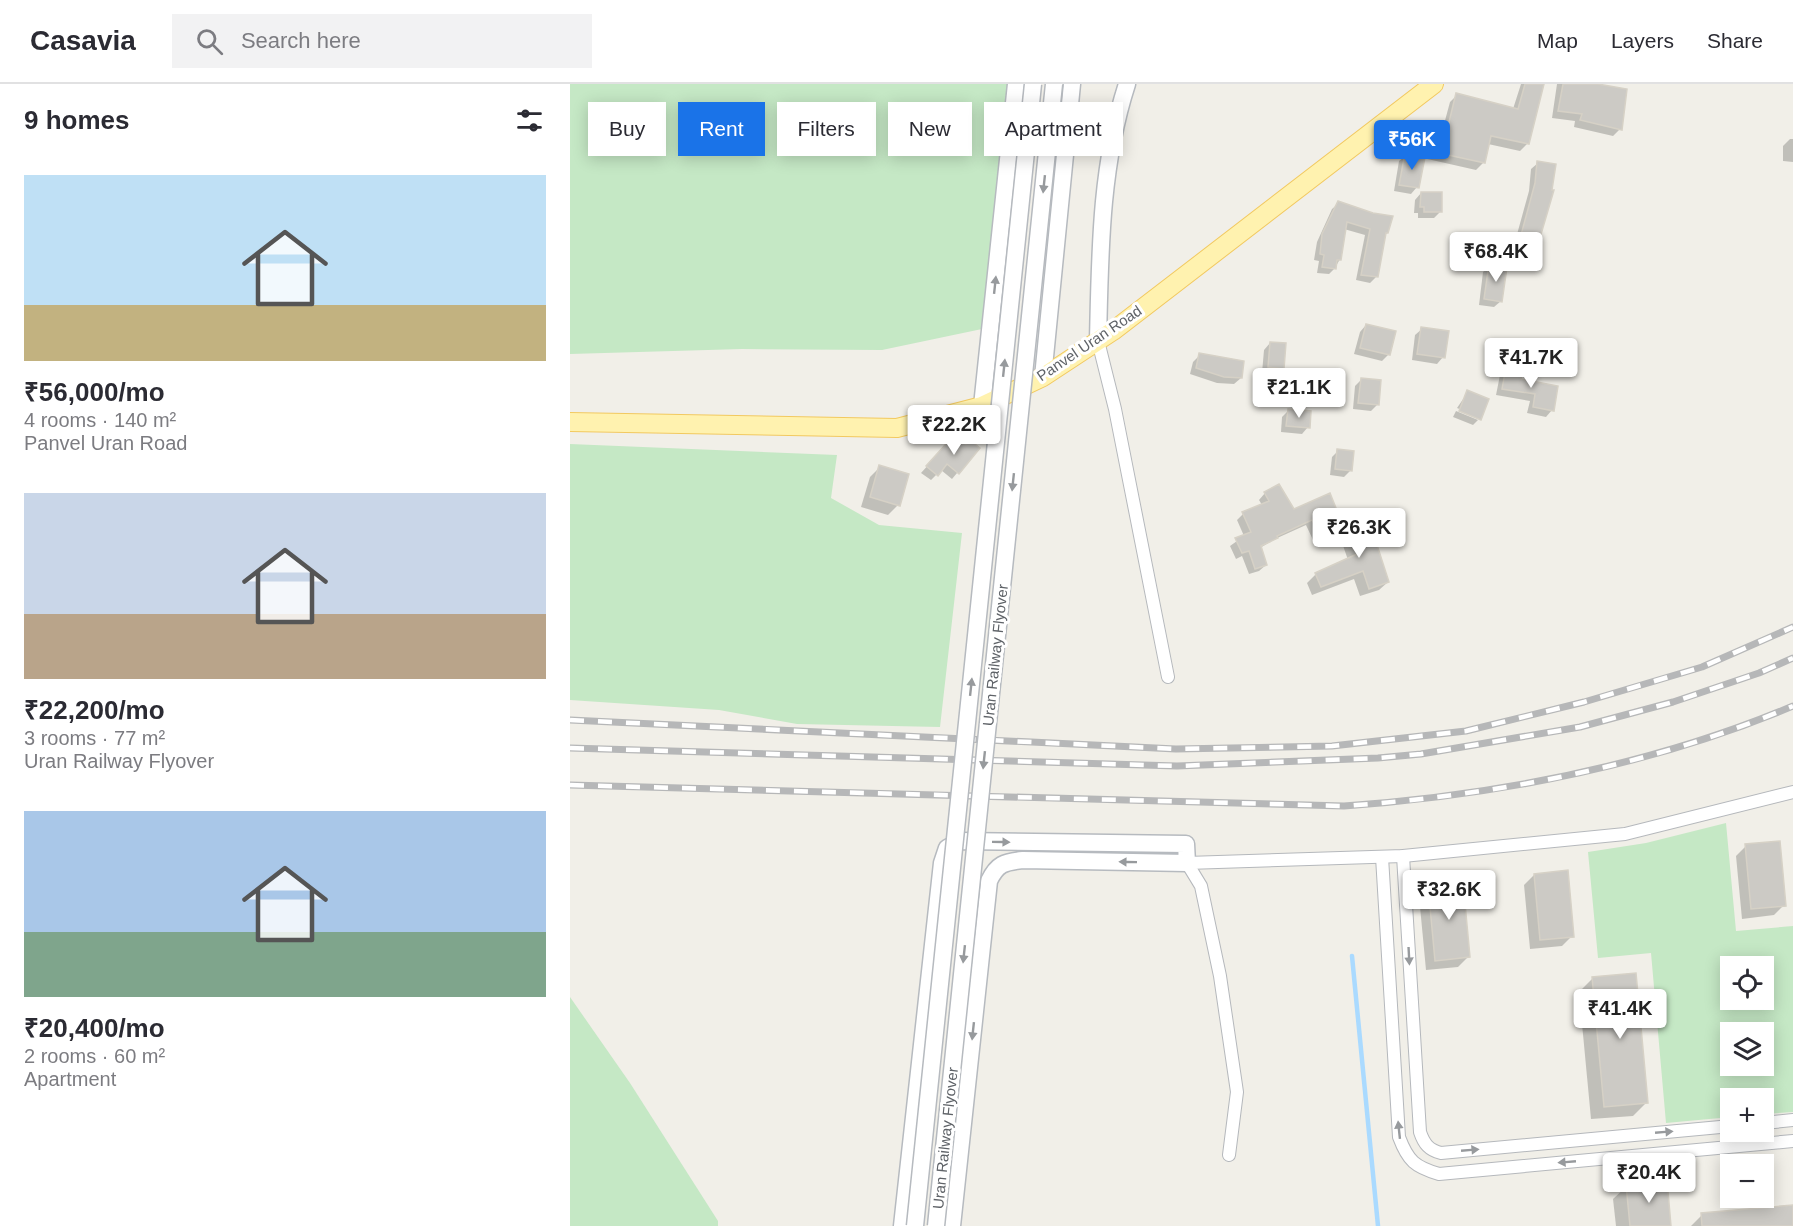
<!DOCTYPE html>
<html lang="en">
<head>
<meta charset="utf-8">
<style>
	body { margin:0; font-family:Arial,sans-serif; background:#f2f2f3; color:#2b2b33; height:100vh; display:flex; flex-direction:column; font-size:22px; white-space:nowrap }
	* { box-sizing:border-box; margin:0 }
	p { font-size:20px; color:#7c7c81 }
	.icon { flex:none; width:33px; height:33px; fill:none; stroke:currentColor; stroke-width:2; stroke-linecap:round; stroke-linejoin:round }
	.map { position:relative; flex:1; overflow:hidden }
	.panel { display:flex; flex-direction:column; background:#fff; width:570px }
	.panel>* { flex:none }
	.guide { position:absolute; left:18px; top:18px; width:570px; height:54px; display:flex; gap:12px }
	.tools { position:absolute; left:1150px; top:872px; display:grid; gap:12px }
	.tools a { display:grid; place-items:center; width:54px; height:54px; border-radius:0px; background:#fff; box-shadow:0 3px 15px #0003; font-size:30px }
	.price { position:absolute; translate:-50% -51px; padding:0 14px; border-radius:6px; background:#fff; color:#222; font-size:20px; line-height:39px; filter:drop-shadow(0 2px 3px #0008) }
	.price::after { content:''; position:absolute; left:50%; top:36px; width:18px; height:14px; margin-left:-9px; background:inherit; clip-path:polygon(0 0,100% 0,50% 100%) }
	.price.selected { background:#1a73e8; color:#fff }
	ul { padding:0; list-style:none }
	li { display:grid; align-content:center; gap:12px; height:318px; padding:0 24px }
	li span { display:grid; place-items:center; height:186px; border-radius:0px; color:#555 }
	li>.icon { margin-inline-start:auto }
	span .icon { width:108px; height:108px; fill:#fffc; stroke-width:1 }
	li b { font-size:26px }
	h2 { display:flex; justify-content:space-between; align-items:center; height:72px; padding:0 24px; font-size:26px }
	.pill { padding:0 21px; border-radius:0px; background:#fff; box-shadow:0 3px 15px #0003; font-size:21px; line-height:54px }
	.pill.selected { background:#1a73e8; color:#fff }
	header { display:flex; align-items:center; gap:36px; box-sizing:border-box; height:84px; padding:0 30px; background:#fff; border-bottom:2px solid #e1e1e2 }
	header strong { font-size:28px }
	nav { display:flex; gap:33px; margin-inline-start:auto; font-size:21px }
	.search { width:420px; height:54px; background:#f2f2f3; display:flex; align-items:center; gap:15px; box-sizing:border-box; padding:0 21px; border-radius:0px; color:#7c7c81; font-size:22px }
	main { display:flex; flex:1; min-height:0 }
	.map>svg:first-child { display:block }
	.green { fill:#c5e8c5; fill-rule:evenodd }
	.shadow { fill:#0003 }
	.lines { fill:none; stroke-linecap:round; stroke-linejoin:round }
	.stream { stroke:#aadaff; stroke-width:4.5 }
	.building { fill:#cccac5; stroke:#d6d1c6; stroke-width:1.5 }
	.street-casing { stroke:#b5b8bc; stroke-width:14 }
	.secondary-casing { stroke:#b6babf; stroke-width:19 }
	.primary-casing { stroke:#f2c960; stroke-width:20 }
	.street { stroke:#fff; stroke-width:12 }
	.secondary { stroke:#fff; stroke-width:16 }
	.primary { stroke:#fff2af; stroke-width:18 }
	.rail-casing { stroke:#b6b7b8; stroke-width:7 }
	.rail { stroke:#fff; stroke-width:4.5; stroke-dasharray:14; stroke-linecap:butt }
	.secondary-bridge-casing { stroke:#b6babf; stroke-width:19; stroke-linecap:butt }
	.secondary-bridge { stroke:#fff; stroke-width:16 }
	.oneway { fill:#979a9d }
	.labels { text-anchor:middle; dominant-baseline:central; stroke-width:6; stroke-linejoin:round; paint-order:stroke }
	.street-label { font-size:15px; fill:#5f6368; stroke:#fff }
</style>
</head>
<body>
<header>
<strong>Casavia</strong>
<div class="search"><svg class="icon" aria-label="search" viewBox="0 0 24 24"><circle cx="10" cy="10" r="6"/><path d="M15 15l6 6"/></svg>Search here</div>
<nav><a>Map</a><a>Layers</a><a>Share</a></nav>
</header>
<main>
<section class="panel">
<h2>9 homes<svg class="icon" aria-label="filters" viewBox="0 0 24 24"><path d="M4 7h16M4 17h16"/><circle cx="9" cy="7" r="2"/><circle cx="15" cy="17" r="2"/></svg></h2>
<ul>
<li><span style="background:linear-gradient(#bfe0f5 70%,#c2b280 0)"><svg class="icon" aria-label="home" viewBox="0 0 24 24"><path d="M3 11l9-7 9 7M6 9v11h12V9"/></svg></span><div><b>₹56,000/mo</b><p>4 rooms · 140 m²</p><p>Panvel Uran Road</p></div></li>
<li><span style="background:linear-gradient(#c9d6e8 65%,#b9a48a 0)"><svg class="icon" aria-label="home" viewBox="0 0 24 24"><path d="M3 11l9-7 9 7M6 9v11h12V9"/></svg></span><div><b>₹22,200/mo</b><p>3 rooms · 77 m²</p><p>Uran Railway Flyover</p></div></li>
<li><span style="background:linear-gradient(#a9c7e8 65%,#7fa58c 0)"><svg class="icon" aria-label="home" viewBox="0 0 24 24"><path d="M3 11l9-7 9 7M6 9v11h12V9"/></svg></span><div><b>₹20,400/mo</b><p>2 rooms · 60 m²</p><p>Apartment</p></div></li>
</ul>
</section>
<div class="map">
<svg width="1223" height="1142" viewBox="0 0 1223 1142">
	<rect width="100%" height="100%" fill="#f1efe8"/>
	<g class="green">
		<path d="M 0,0 L 439,0 L 412,245 L 312,266 L 172,265 L 0,270 Z"/>
		<path d="M 0,360 L 267,371 L 261,414 L 309,441 L 392,449 L 370,643 L 227,640 L 149,626 L 0,616 Z"/>
		<path d="M 1156,739 L 1166,847 L 1223,842 L 1223,1028 L 1194,1030 L 1194,1014 L 1161,1014 L 1161,1033 L 1096,1039 L 1081,869 L 1028,874 L 1018,768 L 1076,759 ZM 1161,882 L 1194,882 L 1194,915 L 1161,915 ZM 1161,948 L 1194,948 L 1194,981 L 1161,981 Z"/>
		<path d="M 0,913 L 60,999 L 148,1137 L 148,1142 L 0,1142 Z"/>
	</g>
	<g class="shadow">
		<path d="M 951,0 L 972,0 L 958,59 L 950,67 L 918,60 L 914,78 L 906,86 L 853,74 L 847,103 L 841,110 L 824,107 L 829,77 L 836,71 L 843,72 L 846,59 L 853,52 L 870,55 L 880,18 L 887,11 L 943,25 Z"/>
		<path d="M 987,0 L 1019,0 L 1050,45 L 1043,52 L 1004,43 L 1005,37 L 982,34 Z"/>
		<path d="M 1220,55 L 1223,55 L 1223,78 L 1213,77 L 1213,62 Z"/>
		<path d="M 968,79 L 961,181 L 954,187 L 938,183 L 959,107 L 961,85 Z"/>
		<path d="M 851,109 L 870,128 L 864,134 L 848,134 L 848,129 L 844,129 L 845,116 Z"/>
		<path d="M 769,119 L 817,149 L 814,152 L 806,193 L 800,199 L 786,196 L 795,151 L 774,145 L 770,175 L 765,184 L 759,190 L 747,189 L 749,177 L 744,176 L 747,158 L 762,125 Z"/>
		<path d="M 920,182 L 931,217 L 924,223 L 909,221 L 913,188 Z"/>
		<path d="M 796,241 L 818,271 L 812,277 L 784,270 L 790,248 Z"/>
		<path d="M 852,245 L 873,273 L 867,280 L 842,276 L 845,251 Z"/>
		<path d="M 700,259 L 713,284 L 706,290 L 692,289 L 694,266 Z"/>
		<path d="M 630,271 L 671,294 L 664,300 L 647,299 L 620,290 L 623,278 Z"/>
		<path d="M 936,285 L 949,297 L 986,303 L 982,326 L 976,333 L 957,329 L 960,317 L 926,311 L 930,291 Z"/>
		<path d="M 791,296 L 808,320 L 801,327 L 783,325 L 785,302 Z"/>
		<path d="M 898,308 L 910,335 L 909,336 L 909,333 L 887,324 Z"/>
		<path d="M 718,327 L 738,343 L 732,350 L 711,348 L 712,333 Z"/>
		<path d="M 886,327 L 908,336 L 903,341 L 883,333 Z"/>
		<path d="M 379,358 L 408,364 L 382,395 L 371,386 L 361,396 L 351,389 Z"/>
		<path d="M 768,367 L 780,387 L 774,393 L 760,391 L 762,373 Z"/>
		<path d="M 310,383 L 328,421 L 318,431 L 291,423 L 300,393 Z"/>
		<path d="M 695,409 L 723,427 L 770,438 L 743,456 L 736,441 L 705,455 L 690,464 L 696,481 L 689,487 L 679,490 L 672,472 L 666,475 L 660,462 L 674,452 L 667,436 L 673,430 L 692,421 L 689,416 Z"/>
		<path d="M 778,441 L 818,498 L 809,506 L 790,512 L 784,495 L 742,511 L 737,499 L 746,490 L 778,476 L 769,450 Z"/>
		<path d="M 1176,762 L 1214,821 L 1204,831 L 1172,835 L 1166,772 Z"/>
		<path d="M 964,791 L 1002,852 L 992,862 L 960,865 L 954,801 Z"/>
		<path d="M 859,802 L 898,873 L 888,883 L 856,886 L 849,812 Z"/>
		<path d="M 1022,895 L 1077,1018 L 1063,1032 L 1021,1035 L 1009,908 Z"/>
		<path d="M 1057,1102 L 1100,1142 L 1046,1142 L 1043,1115 Z"/>
		<path d="M 1132,1131 L 1223,1142 L 1121,1142 Z"/>
	</g>
	<g class="lines">
		<path class="stream" d="M 782,872 L 808,1142"/>
	</g>
	<g class="building">
		<path d="M 955,0 L 974,0 L 959,60 L 921,52 L 915,79 L 850,65 L 852,50 L 875,55 L 886,9 L 948,25 Z"/>
		<path d="M 993,0 L 1028,0 L 1057,5 L 1052,46 L 1010,36 L 1012,30 L 988,27 Z"/>
		<path d="M 835,69 L 855,73 L 849,104 L 829,101 Z"/>
		<path d="M 967,77 L 986,80 L 982,106 L 984,106 L 962,181 L 944,177 L 965,99 Z"/>
		<path d="M 851,108 L 872,108 L 872,128 L 854,128 L 854,123 L 850,123 Z"/>
		<path d="M 768,117 L 803,129 L 823,132 L 818,149 L 816,149 L 808,193 L 791,191 L 800,145 L 777,138 L 771,176 L 767,176 L 766,185 L 752,183 L 754,171 L 750,170 L 752,150 Z"/>
		<path d="M 919,180 L 937,183 L 932,218 L 914,215 Z"/>
		<path d="M 796,240 L 826,247 L 820,271 L 790,264 Z"/>
		<path d="M 851,243 L 879,247 L 875,274 L 847,270 Z"/>
		<path d="M 700,258 L 716,259 L 714,285 L 698,283 Z"/>
		<path d="M 629,269 L 674,277 L 672,294 L 654,293 L 626,284 Z"/>
		<path d="M 936,283 L 953,286 L 951,295 L 988,302 L 984,327 L 963,323 L 965,310 L 932,305 Z"/>
		<path d="M 791,294 L 811,296 L 809,321 L 788,319 Z"/>
		<path d="M 897,306 L 919,315 L 911,336 L 889,327 Z"/>
		<path d="M 718,325 L 741,327 L 740,344 L 716,342 Z"/>
		<path d="M 385,350 L 396,360 L 400,356 L 410,364 L 389,390 L 377,380 L 368,392 L 356,382 Z"/>
		<path d="M 767,365 L 784,367 L 782,387 L 765,385 Z"/>
		<path d="M 309,381 L 339,390 L 330,422 L 300,413 Z"/>
		<path d="M 709,400 L 724,425 L 760,409 L 772,439 L 750,450 L 742,436 L 707,452 L 708,454 L 691,462 L 697,481 L 685,485 L 679,467 L 672,469 L 665,454 L 681,448 L 672,428 L 699,417 L 694,408 Z"/>
		<path d="M 798,433 L 819,498 L 799,505 L 793,487 L 751,503 L 745,489 L 787,470 L 777,440 Z"/>
		<path d="M 1210,757 L 1216,822 L 1181,825 L 1175,760 Z"/>
		<path d="M 998,786 L 1004,853 L 970,856 L 964,790 Z"/>
		<path d="M 893,798 L 900,873 L 865,877 L 858,801 Z"/>
		<path d="M 1066,889 L 1078,1019 L 1034,1023 L 1022,893 Z"/>
		<path d="M 1097,1096 L 1101,1142 L 1060,1142 L 1056,1100 Z"/>
		<path d="M 1223,1121 L 1223,1142 L 1132,1142 L 1131,1129 Z"/>
	</g>
	<g class="lines">
		<defs>
			<g id="street">
				<path d="M 528,257 L 545,325 L 598,593"/>
				<path d="M 833,772 L 850,1048 C 854,1060 859,1066 871,1069 L 1161,1042"/>
				<path d="M 812,773 L 829,1053 C 838,1077 845,1083 869,1090 L 1223,1057"/>
				<path d="M 1194,1039 L 1223,1036"/>
				<path d="M 659,1071 L 667,1008 L 650,892 L 631,802 L 617,779 L 833,772 L 1055,750 L 1223,708"/>
			</g>
			<g id="secondary">
				<path d="M 528,257 C 530,171 530,83 557,0"/>
				<path d="M 473,293 L 502,0"/>
				<path d="M 412,322 L 446,0"/>
				<path d="M 332,1142 L 372,779 L 377,764 L 390,757 L 616,760 L 617,779 L 453,776 C 434,778 427,780 419,797 L 382,1142"/>
			</g>
			<path id="primary" d="M 0,338 L 327,344 L 412,322 L 473,293 L 543,247 L 864,0"/>
		</defs>
		<use href="#street" class="street-casing"/>
		<use href="#secondary" class="secondary-casing"/>
		<use href="#primary" class="primary-casing"/>
		<use href="#street" class="street"/>
		<use href="#secondary" class="secondary"/>
		<use href="#primary" class="primary"/>
		<defs>
			<g id="rail">
				<path d="M 0,636 L 606,665 L 762,662 L 896,647 L 1014,618 L 1132,583 L 1223,543"/>
				<path d="M 0,664 L 607,682 L 808,674 L 851,670 L 1010,643 L 1103,618 L 1189,589 L 1223,574"/>
				<path d="M 0,701 L 774,722 C 928,711 1080,682 1223,622"/>
			</g>
		</defs>
		<use href="#rail" class="rail-casing"/>
		<use href="#rail" class="rail"/>
		<defs>
			<g id="secondary-bridge">
				<path d="M 345,1142 L 463,0"/>
				<path d="M 366,1142 L 484,0"/>
			</g>
		</defs>
		<use href="#secondary-bridge" class="secondary-bridge-casing"/>
		<use href="#secondary-bridge" class="secondary-bridge"/>
	</g>
	<defs><path id="oneway-solid" d="M-6-.8H1V-3.2L6.5 0L1 3.2V.8H-6Z" transform="scale(1.5)"/></defs>
	<g class="oneway">
		<use href="#oneway-solid" transform="translate(474 100) rotate(96)"/>
		<use href="#oneway-solid" transform="translate(425 201) rotate(-84)"/>
		<use href="#oneway-solid" transform="translate(434 284) rotate(-84)"/>
		<use href="#oneway-solid" transform="translate(443 398) rotate(96)"/>
		<use href="#oneway-solid" transform="translate(401 603) rotate(-84)"/>
		<use href="#oneway-solid" transform="translate(414 676) rotate(96)"/>
		<use href="#oneway-solid" transform="translate(431 758) rotate(1)"/>
		<use href="#oneway-solid" transform="translate(558 778) rotate(-179)"/>
		<use href="#oneway-solid" transform="translate(394 870) rotate(96)"/>
		<use href="#oneway-solid" transform="translate(839 872) rotate(87)"/>
		<use href="#oneway-solid" transform="translate(403 947) rotate(96)"/>
		<use href="#oneway-solid" transform="translate(829 1046) rotate(-96)"/>
		<use href="#oneway-solid" transform="translate(1094 1048) rotate(-5)"/>
		<use href="#oneway-solid" transform="translate(900 1066) rotate(-5)"/>
		<use href="#oneway-solid" transform="translate(997 1078) rotate(175)"/>
	</g>
	<g class="labels">
		<g class="street-label">
			<text transform="translate(519 259) rotate(-34)">Panvel Uran Road</text>
			<text transform="translate(425 571) rotate(-84)">Uran Railway Flyover</text>
			<text transform="translate(375 1054) rotate(-84)">Uran Railway Flyover</text>
		</g>
	</g>
</svg>
<div class="tools">
<a><svg class="icon" aria-label="locate" viewBox="0 0 24 24"><circle cx="12" cy="12" r="6"/><path d="M12 2v4M12 18v4M2 12h4M18 12h4"/></svg></a>
<a><svg class="icon" aria-label="layers" viewBox="0 0 24 24"><path d="M12 4l9 5-9 5-9-5zM3 14l9 5 9-5"/></svg></a>
<a>+</a>
<a>−</a>
</div>
<b class="price selected" style="left:842px;top:87px">₹56K</b>
<b class="price" style="left:926px;top:199px">₹68.4K</b>
<b class="price" style="left:961px;top:305px">₹41.7K</b>
<b class="price" style="left:729px;top:335px">₹21.1K</b>
<b class="price" style="left:384px;top:372px">₹22.2K</b>
<b class="price" style="left:789px;top:475px">₹26.3K</b>
<b class="price" style="left:879px;top:837px">₹32.6K</b>
<b class="price" style="left:1050px;top:956px">₹41.4K</b>
<b class="price" style="left:1079px;top:1120px">₹20.4K</b>
<div class="guide">
<a class="pill">Buy</a>
<a class="pill selected">Rent</a>
<a class="pill">Filters</a>
<a class="pill">New</a>
<a class="pill">Apartment</a>
</div>
</div>
</main>
</body>
</html>
